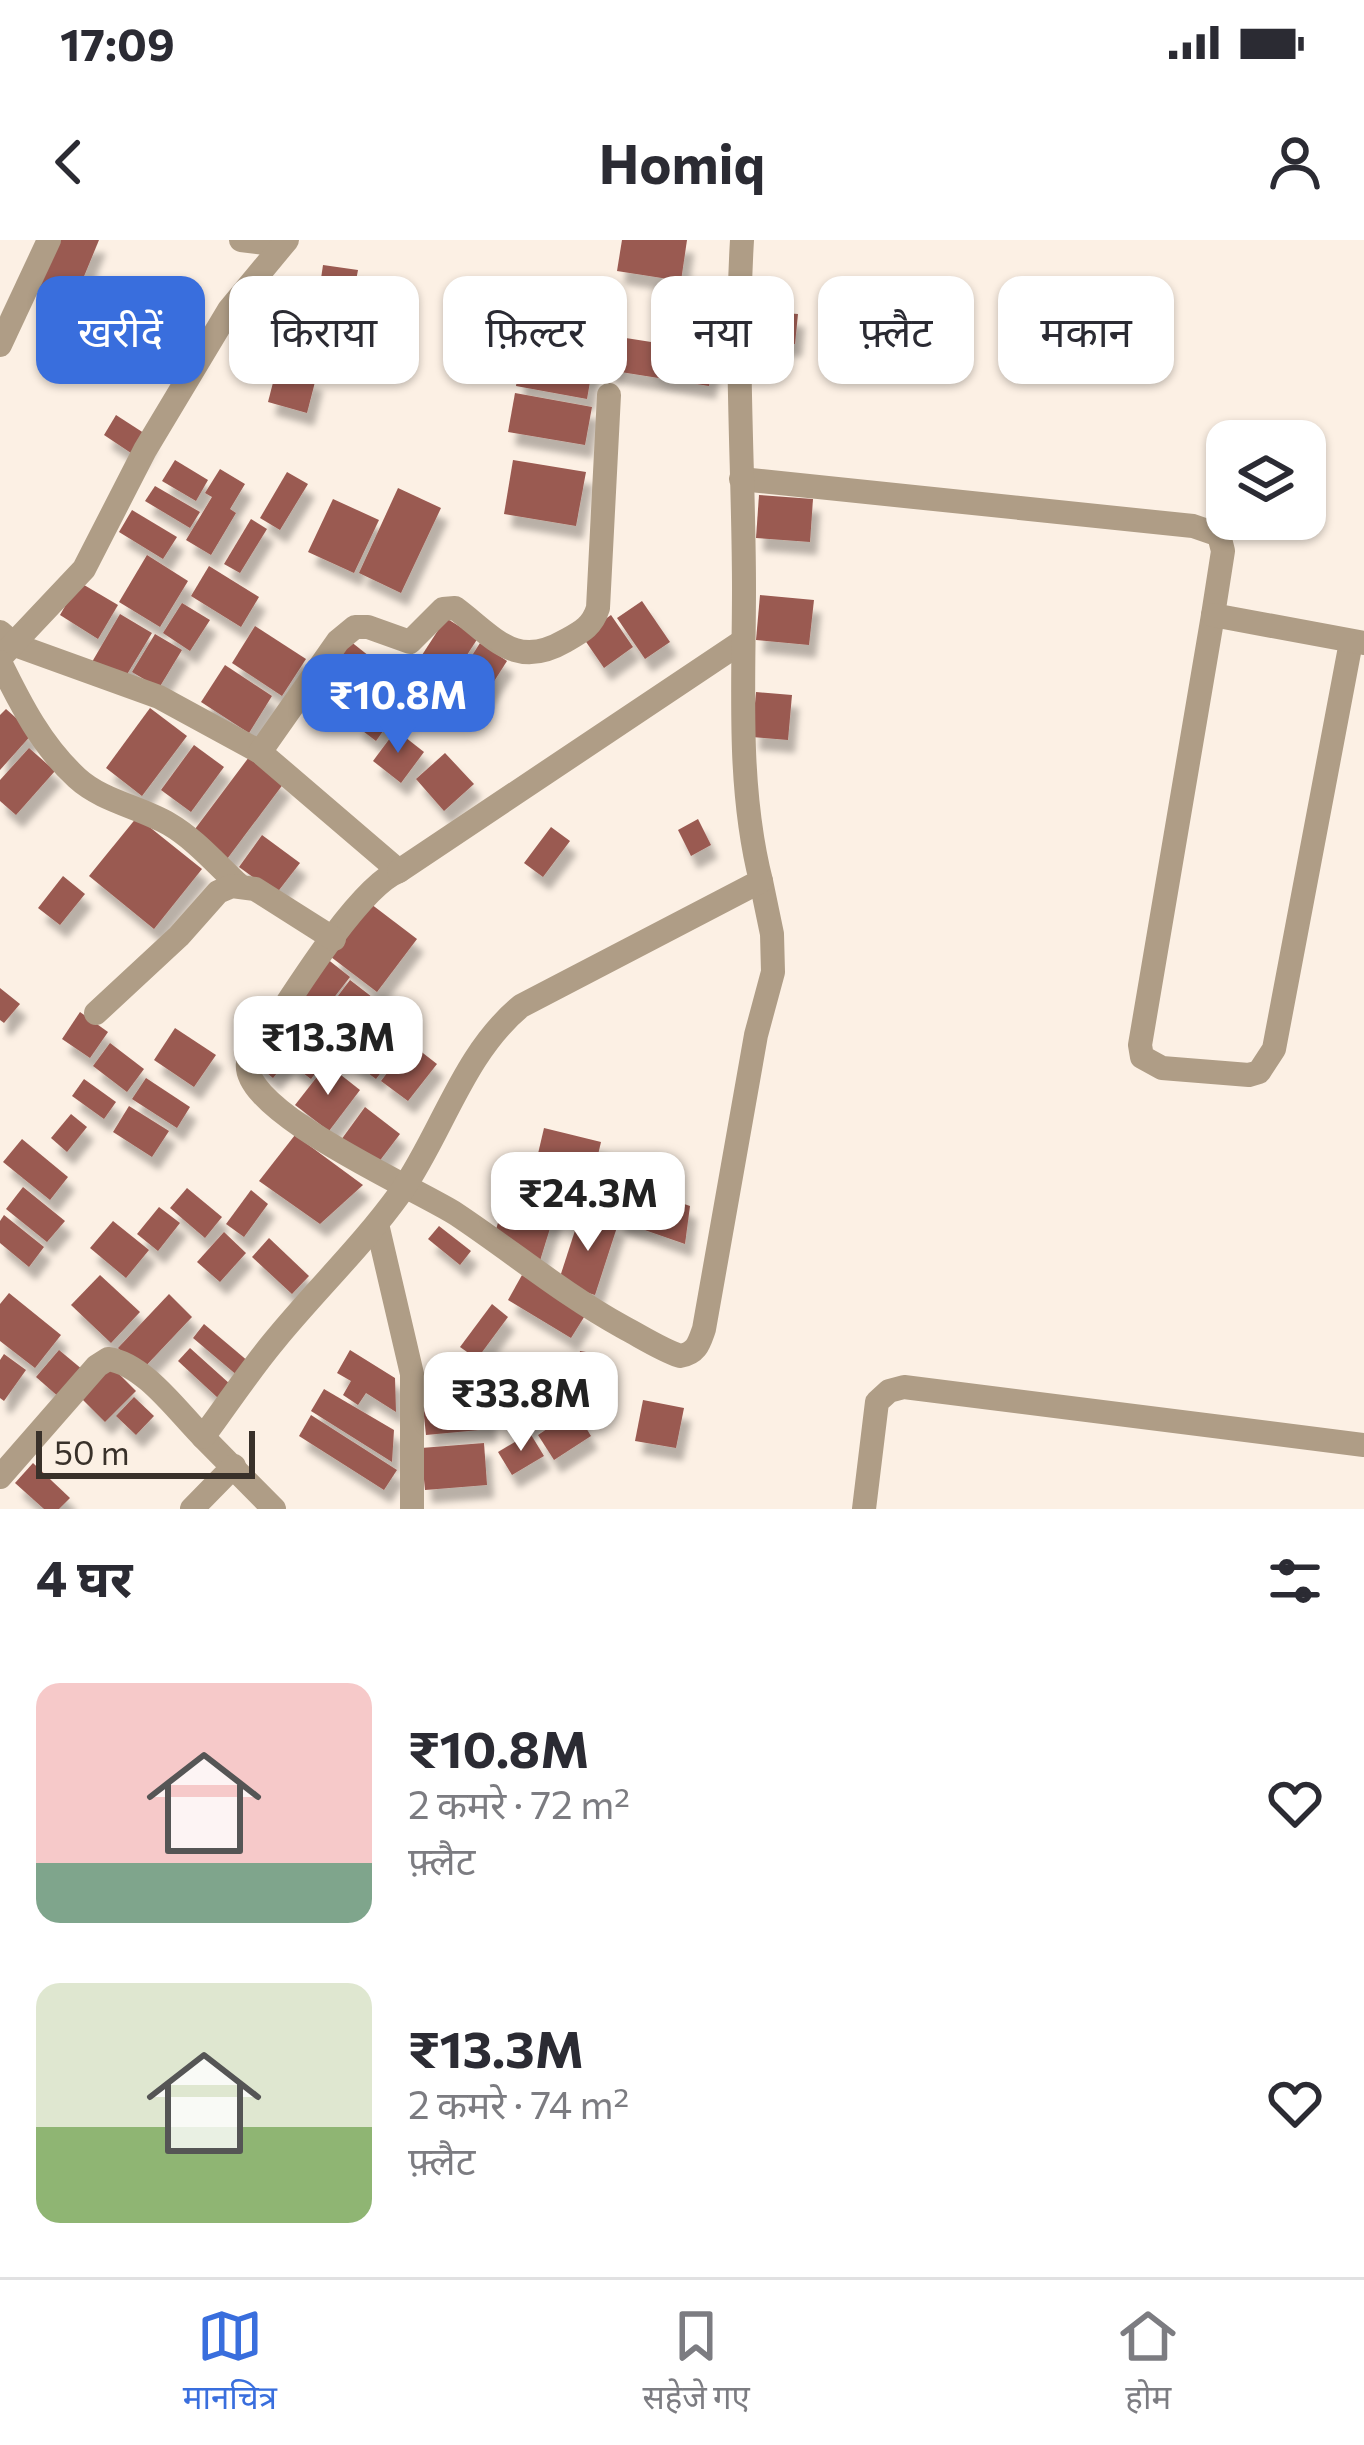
<!DOCTYPE html>
<html lang="hi">
<head>
<meta charset="utf-8">
<style>
	body { margin:0; font-family:Commissioner,"Noto Sans Devanagari",sans-serif; background:#f7f7f7; color:#2b2b33; height:100vh; display:flex; flex-direction:column; font-size:45px; white-space:nowrap }
	* { box-sizing:border-box; margin:0 }
	p { font-size:39px; color:#7c7c81 }
	.icon { flex:none; width:66px; height:66px; fill:none; stroke:currentColor; stroke-width:2; stroke-linecap:round; stroke-linejoin:round }
	.map { position:relative; height:1269px; overflow:hidden }
	.side { display:flex; flex-direction:column; background:#fff; flex:1 }
	.side>* { flex:none }
	.banner { position:absolute; left:36px; top:36px; width:1293px; height:108px; display:flex; gap:24px }
	.fabs { position:absolute; left:1206px; top:180px; display:grid; gap:24px }
	.fabs a { display:grid; place-items:center; width:120px; height:120px; border-radius:24px; background:#fff; box-shadow:0 3px 9px #0004; font-size:60px }
	.scale { position:absolute; left:36px; bottom:30px; width:219px; box-sizing:border-box; padding-left:12px; border:6px solid #39312a; border-top:0; font-size:33px; line-height:42px; white-space:nowrap; color:#39312a; -webkit-text-stroke:9px #fcf0e4; paint-order:stroke }
	.price { position:absolute; translate:-50% -102px; padding:0 27px; border-radius:24px; background:#fff; color:#222; font-size:39px; line-height:78px; filter:drop-shadow(0 3px 6px #0008) }
	.price::after { content:''; position:absolute; left:50%; top:72px; width:36px; height:27px; margin-left:-18px; background:inherit; clip-path:polygon(0 0,100% 0,50% 100%) }
	.price.current { background:#396edd; color:#fff }
	ul { padding:0; list-style:none }
	li { display:flex; align-items:center; gap:36px; height:300px; padding:0 36px }
	li span { display:grid; place-items:center; flex:none; width:336px; height:240px; border-radius:24px; color:#555 }
	li>.icon { margin-inline-start:auto }
	span .icon { width:144px; height:144px; fill:#fffc; stroke-width:1 }
	li b { font-size:51px }
	h2 { display:flex; justify-content:space-between; align-items:center; height:144px; padding:0 36px; font-size:51px }
	.pill { padding:0 42px; border-radius:24px; background:#fff; box-shadow:0 3px 9px #0004; font-size:42px; line-height:108px }
	.pill.current { background:#396edd; color:#fff }
	.status { display:flex; justify-content:space-between; align-items:center; height:84px; padding:0 60px; background:#fff; direction:ltr }
	.status svg { height:33px; fill:currentColor }
	header { display:flex; justify-content:space-between; align-items:center; height:156px; padding:0 36px; background:#fff; font-size:54px; font-weight:700 }
	.menu { display:flex; justify-content:space-around; align-items:center; height:168px; border-top:3px solid #e1e1e2; background:#fff; font-size:33px; color:#7c7c81 }
	.menu a { display:grid; justify-items:center; gap:6px }
	.menu .current { color:#396edd }
	.map>svg:first-child { display:block }
	.building { fill:#9a5a51; filter:url(#shadow) }
	.lines { fill:none; stroke-linecap:round; stroke-linejoin:round }
	.minor { stroke:#af9d86; stroke-width:24 }
</style>
</head>
<body>
<div class="status"><b>17:09</b><svg viewBox="0 0 49 12"><path d="M0 12V9h3v3zM5 12V6h3v6zM10 12V3h3v9zM15 12V0h3v12zM26 1h20v11H26zM47 4h2v5h-2z"/></svg></div>
<header><svg class="icon" aria-label="back" viewBox="0 0 24 24"><path d="M15 5l-7 7 7 7"/></svg>Homiq<svg class="icon" aria-label="person" viewBox="0 0 24 24"><circle cx="12" cy="8" r="4"/><path d="M4 21q1-7 8-7t8 7"/></svg></header>
<div class="map">
<svg width="1364" height="1269" viewBox="0 0 1364 1269">
	<defs>
		<filter id="shadow"><feDropShadow dx="7" dy="13" stdDeviation="3" flood-color="#0004"/></filter>
	</defs>
	<rect width="100%" height="100%" fill="#fcf0e4"/>
	<g class="building">
		<path d="M 56,0 L 99,0 L 73,63 L 37,48 Z"/>
		<path d="M 622,0 L 687,0 L 681,41 L 617,31 Z"/>
		<path d="M 323,25 L 358,30 L 353,57 L 319,52 Z"/>
		<path d="M 543,41 L 605,51 L 594,109 L 532,98 Z"/>
		<path d="M 743,70 L 798,74 L 795,104 L 740,100 Z"/>
		<path d="M 613,96 L 715,112 L 709,146 L 608,130 Z"/>
		<path d="M 157,100 L 182,112 L 174,130 L 149,118 Z"/>
		<path d="M 522,106 L 594,119 L 587,159 L 516,146 Z"/>
		<path d="M 277,127 L 316,138 L 307,173 L 268,162 Z"/>
		<path d="M 515,153 L 592,167 L 585,205 L 508,192 Z"/>
		<path d="M 116,175 L 150,197 L 137,217 L 104,195 Z"/>
		<path d="M 175,220 L 208,240 L 196,261 L 162,241 Z"/>
		<path d="M 513,220 L 586,232 L 576,286 L 504,274 Z"/>
		<path d="M 220,229 L 245,244 L 230,269 L 236,273 L 211,315 L 186,300 L 212,257 L 205,253 Z"/>
		<path d="M 287,232 L 308,244 L 280,290 L 260,278 Z"/>
		<path d="M 155,246 L 200,272 L 190,288 L 145,261 Z"/>
		<path d="M 398,248 L 441,268 L 401,353 L 359,333 Z"/>
		<path d="M 759,255 L 813,259 L 810,302 L 756,298 Z"/>
		<path d="M 333,259 L 379,280 L 354,333 L 308,312 Z"/>
		<path d="M 132,270 L 177,297 L 163,319 L 119,292 Z"/>
		<path d="M 251,279 L 267,289 L 240,333 L 224,324 Z"/>
		<path d="M 147,315 L 188,341 L 160,387 L 119,362 Z"/>
		<path d="M 209,326 L 259,357 L 241,387 L 191,356 Z"/>
		<path d="M 79,342 L 118,365 L 98,399 L 60,375 Z"/>
		<path d="M 760,355 L 814,360 L 809,405 L 756,400 Z"/>
		<path d="M 642,361 L 670,402 L 645,419 L 617,378 Z"/>
		<path d="M 182,363 L 210,380 L 190,411 L 163,393 Z"/>
		<path d="M 120,374 L 152,393 L 123,441 L 92,422 Z"/>
		<path d="M 611,375 L 633,407 L 604,428 L 582,396 Z"/>
		<path d="M 446,378 L 478,398 L 454,435 L 422,415 Z"/>
		<path d="M 255,386 L 306,419 L 282,456 L 232,423 Z"/>
		<path d="M 155,394 L 182,410 L 159,448 L 132,432 Z"/>
		<path d="M 350,401 L 383,427 L 351,470 L 317,445 Z"/>
		<path d="M 480,403 L 507,421 L 479,465 L 452,447 Z"/>
		<path d="M 225,425 L 272,456 L 249,493 L 201,462 Z"/>
		<path d="M 756,452 L 792,455 L 788,500 L 752,497 Z"/>
		<path d="M 374,458 L 395,474 L 376,501 L 355,485 Z"/>
		<path d="M 150,468 L 187,496 L 142,556 L 106,528 Z"/>
		<path d="M 6,469 L 33,493 L 0,530 L 0,475 Z"/>
		<path d="M 396,490 L 424,512 L 401,543 L 373,521 Z"/>
		<path d="M 194,505 L 224,527 L 191,572 L 161,550 Z"/>
		<path d="M 29,508 L 55,531 L 16,575 L 0,561 L 0,540 Z"/>
		<path d="M 445,513 L 474,544 L 444,571 L 416,539 Z"/>
		<path d="M 249,517 L 284,543 L 227,619 L 192,593 Z"/>
		<path d="M 137,577 L 202,629 L 154,689 L 89,636 Z"/>
		<path d="M 698,579 L 711,605 L 691,616 L 678,590 Z"/>
		<path d="M 551,587 L 570,601 L 543,637 L 524,623 Z"/>
		<path d="M 262,595 L 300,623 L 276,654 L 239,627 Z"/>
		<path d="M 63,636 L 85,654 L 60,685 L 38,668 Z"/>
		<path d="M 371,664 L 417,699 L 377,752 L 331,717 Z"/>
		<path d="M 326,718 L 350,737 L 315,782 L 291,764 Z"/>
		<path d="M 350,740 L 385,767 L 379,775 L 408,797 L 376,839 L 348,818 L 352,813 L 316,785 Z"/>
		<path d="M 0,748 L 20,764 L 4,783 L 0,780 Z"/>
		<path d="M 80,772 L 108,792 L 90,818 L 62,799 Z"/>
		<path d="M 286,776 L 308,795 L 273,838 L 250,819 Z"/>
		<path d="M 175,788 L 216,815 L 194,847 L 154,820 Z"/>
		<path d="M 311,795 L 332,811 L 311,839 L 290,823 Z"/>
		<path d="M 110,803 L 144,829 L 127,852 L 93,826 Z"/>
		<path d="M 410,803 L 437,824 L 408,861 L 381,841 Z"/>
		<path d="M 327,824 L 360,850 L 329,891 L 295,865 Z"/>
		<path d="M 146,838 L 190,867 L 177,888 L 132,859 Z"/>
		<path d="M 84,839 L 116,862 L 104,879 L 72,856 Z"/>
		<path d="M 129,866 L 169,891 L 152,917 L 113,892 Z"/>
		<path d="M 365,867 L 400,894 L 375,927 L 341,900 Z"/>
		<path d="M 71,874 L 87,887 L 67,912 L 51,898 Z"/>
		<path d="M 544,888 L 601,902 L 587,962 L 530,948 Z"/>
		<path d="M 295,895 L 363,945 L 320,984 L 259,941 Z"/>
		<path d="M 22,899 L 68,937 L 50,960 L 3,922 Z"/>
		<path d="M 509,945 L 559,959 L 539,1024 L 495,993 Z"/>
		<path d="M 628,945 L 690,966 L 685,1004 L 616,980 Z"/>
		<path d="M 23,947 L 65,981 L 47,1002 L 6,969 Z"/>
		<path d="M 187,948 L 222,977 L 205,998 L 170,968 Z"/>
		<path d="M 251,950 L 268,964 L 244,997 L 226,984 Z"/>
		<path d="M 159,967 L 180,983 L 158,1011 L 137,994 Z"/>
		<path d="M 581,972 L 618,984 L 595,1055 L 558,1043 Z"/>
		<path d="M 4,975 L 44,1007 L 29,1027 L 0,1003 L 0,981 Z"/>
		<path d="M 113,981 L 149,1010 L 126,1038 L 90,1008 Z"/>
		<path d="M 439,986 L 471,1011 L 460,1025 L 428,999 Z"/>
		<path d="M 224,992 L 246,1013 L 220,1042 L 197,1022 Z"/>
		<path d="M 269,998 L 309,1036 L 292,1054 L 252,1017 Z"/>
		<path d="M 100,1035 L 140,1072 L 111,1103 L 71,1065 Z"/>
		<path d="M 522,1035 L 586,1074 L 571,1098 L 508,1060 Z"/>
		<path d="M 9,1053 L 61,1095 L 35,1128 L 0,1101 L 0,1064 Z"/>
		<path d="M 169,1054 L 192,1077 L 141,1131 L 118,1108 Z"/>
		<path d="M 492,1064 L 508,1077 L 477,1119 L 460,1107 Z"/>
		<path d="M 204,1084 L 249,1122 L 238,1136 L 193,1098 Z"/>
		<path d="M 190,1108 L 230,1144 L 218,1158 L 178,1121 Z"/>
		<path d="M 59,1110 L 83,1130 L 60,1158 L 36,1137 Z"/>
		<path d="M 350,1110 L 395,1138 L 396,1172 L 366,1153 L 358,1165 L 343,1155 L 351,1141 L 337,1133 Z"/>
		<path d="M 580,1111 L 604,1115 L 597,1165 L 572,1161 Z"/>
		<path d="M 4,1114 L 26,1130 L 4,1161 L 0,1158 L 0,1120 Z"/>
		<path d="M 110,1125 L 136,1151 L 105,1182 L 79,1156 Z"/>
		<path d="M 547,1128 L 567,1159 L 516,1193 L 495,1162 Z"/>
		<path d="M 485,1132 L 490,1189 L 426,1195 L 420,1138 Z"/>
		<path d="M 324,1149 L 394,1190 L 392,1222 L 311,1171 Z"/>
		<path d="M 134,1157 L 154,1176 L 136,1195 L 116,1176 Z"/>
		<path d="M 643,1160 L 684,1168 L 676,1208 L 635,1201 Z"/>
		<path d="M 575,1170 L 591,1196 L 554,1220 L 538,1195 Z"/>
		<path d="M 311,1175 L 397,1230 L 384,1250 L 299,1196 Z"/>
		<path d="M 530,1193 L 544,1216 L 512,1235 L 498,1212 Z"/>
		<path d="M 484,1203 L 487,1245 L 425,1250 L 421,1208 Z"/>
		<path d="M 33,1223 L 70,1258 L 59,1269 L 44,1269 L 15,1243 Z"/>
	</g>
	<g class="lines">
		<g class="minor">
			<path d="M 241,0 L 280,5"/>
			<path d="M 0,105 L 49,0"/>
			<path d="M 741,239 L 1193,286 L 1219,295 L 1223,311 L 1213,375 L 1140,805 L 1142,817 L 1162,828 L 1249,835 L 1259,832 L 1274,809 L 1351,402"/>
			<path d="M 1213,375 L 1364,403"/>
			<path d="M 0,392 L 15,405 L 159,457 L 260,512 L 399,631 C 355,648 278,779 248,823 C 241,872 417,949 456,974 C 513,1012 563,1054 623,1087 C 642,1097 660,1109 680,1116 C 697,1113 699,1103 704,1089 L 756,795 L 773,732 L 772,694 L 761,641"/>
			<path d="M 0,418 L 84,329 L 145,210 L 229,70 L 287,0"/>
			<path d="M 0,422 C 21,465 42,506 77,538 C 102,561 140,567 169,584 C 195,599 217,625 239,645"/>
			<path d="M 260,512 L 338,401 L 355,387 L 368,387 L 410,402 L 443,369 L 455,368 C 494,397 515,430 565,401 C 581,392 592,387 598,368 L 609,155"/>
			<path d="M 399,631 L 743,401"/>
			<path d="M 96,773 L 179,696 L 218,652 L 232,646 L 255,649 L 334,699"/>
			<path d="M 377,984 L 412,1134 L 412,1269"/>
			<path d="M 203,1197 L 274,1269"/>
			<path d="M 0,1237 L 97,1126 L 108,1119 C 144,1124 178,1172 203,1197 C 227,1165 249,1131 275,1100 C 316,1050 363,1005 401,952 C 443,891 463,814 521,766 L 761,641 C 737,546 744,446 744,349 C 744,233 735,116 742,0"/>
			<path d="M 192,1269 L 234,1226"/>
			<path d="M 864,1269 L 877,1162 L 889,1151 L 904,1147 L 1364,1205"/>
		</g>
	</g>
</svg>
<div class="fabs">
<a><svg class="icon" aria-label="layers" viewBox="0 0 24 24"><path d="M12 4l9 5-9 5-9-5zM3 14l9 5 9-5"/></svg></a>
</div>
<div class="scale">50 m</div>
<b class="price current" style="left:398px;top:516px">₹10.8M</b>
<b class="price" style="left:328px;top:858px">₹13.3M</b>
<b class="price" style="left:588px;top:1014px">₹24.3M</b>
<b class="price" style="left:521px;top:1214px">₹33.8M</b>
<div class="banner">
<a class="pill current">खरीदें</a>
<a class="pill">किराया</a>
<a class="pill">फ़िल्टर</a>
<a class="pill">नया</a>
<a class="pill">फ़्लैट</a>
<a class="pill">मकान</a>
</div>
</div>
<section class="side">
<h2>4 घर<svg class="icon" aria-label="filters" viewBox="0 0 24 24"><path d="M4 7h16M4 17h16"/><circle cx="9" cy="7" r="2"/><circle cx="15" cy="17" r="2"/></svg></h2>
<ul>
<li><span style="background:linear-gradient(#f6c9c9 75%,#7fa58c 0)"><svg class="icon" aria-label="home" viewBox="0 0 24 24"><path d="M3 11l9-7 9 7M6 9v11h12V9"/></svg></span><div><b>₹10.8M</b><p>2 कमरे · 72 m²</p><p>फ़्लैट</p></div><svg class="icon" aria-label="heart" viewBox="0 0 24 24"><path d="M12 20l-8-8c-3-5 5-10 8-4 3-6 11-1 8 4z"/></svg></li>
<li><span style="background:linear-gradient(#dfe7d0 60%,#8fb573 0)"><svg class="icon" aria-label="home" viewBox="0 0 24 24"><path d="M3 11l9-7 9 7M6 9v11h12V9"/></svg></span><div><b>₹13.3M</b><p>2 कमरे · 74 m²</p><p>फ़्लैट</p></div><svg class="icon" aria-label="heart" viewBox="0 0 24 24"><path d="M12 20l-8-8c-3-5 5-10 8-4 3-6 11-1 8 4z"/></svg></li>
</ul>
</section>
<nav class="menu">
<a class="current"><svg class="icon" aria-label="map" viewBox="0 0 24 24"><path d="M3 6l6-2 6 2 6-2v14l-6 2-6-2-6 2zM9 4v14M15 6v14"/></svg>मानचित्र</a>
<a><svg class="icon" aria-label="saved" viewBox="0 0 24 24"><path d="M7 4h10v16l-5-4-5 4z"/></svg>सहेजे गए</a>
<a><svg class="icon" aria-label="home" viewBox="0 0 24 24"><path d="M3 11l9-7 9 7M6 9v11h12V9"/></svg>होम</a>
</nav>
</body>
</html>
